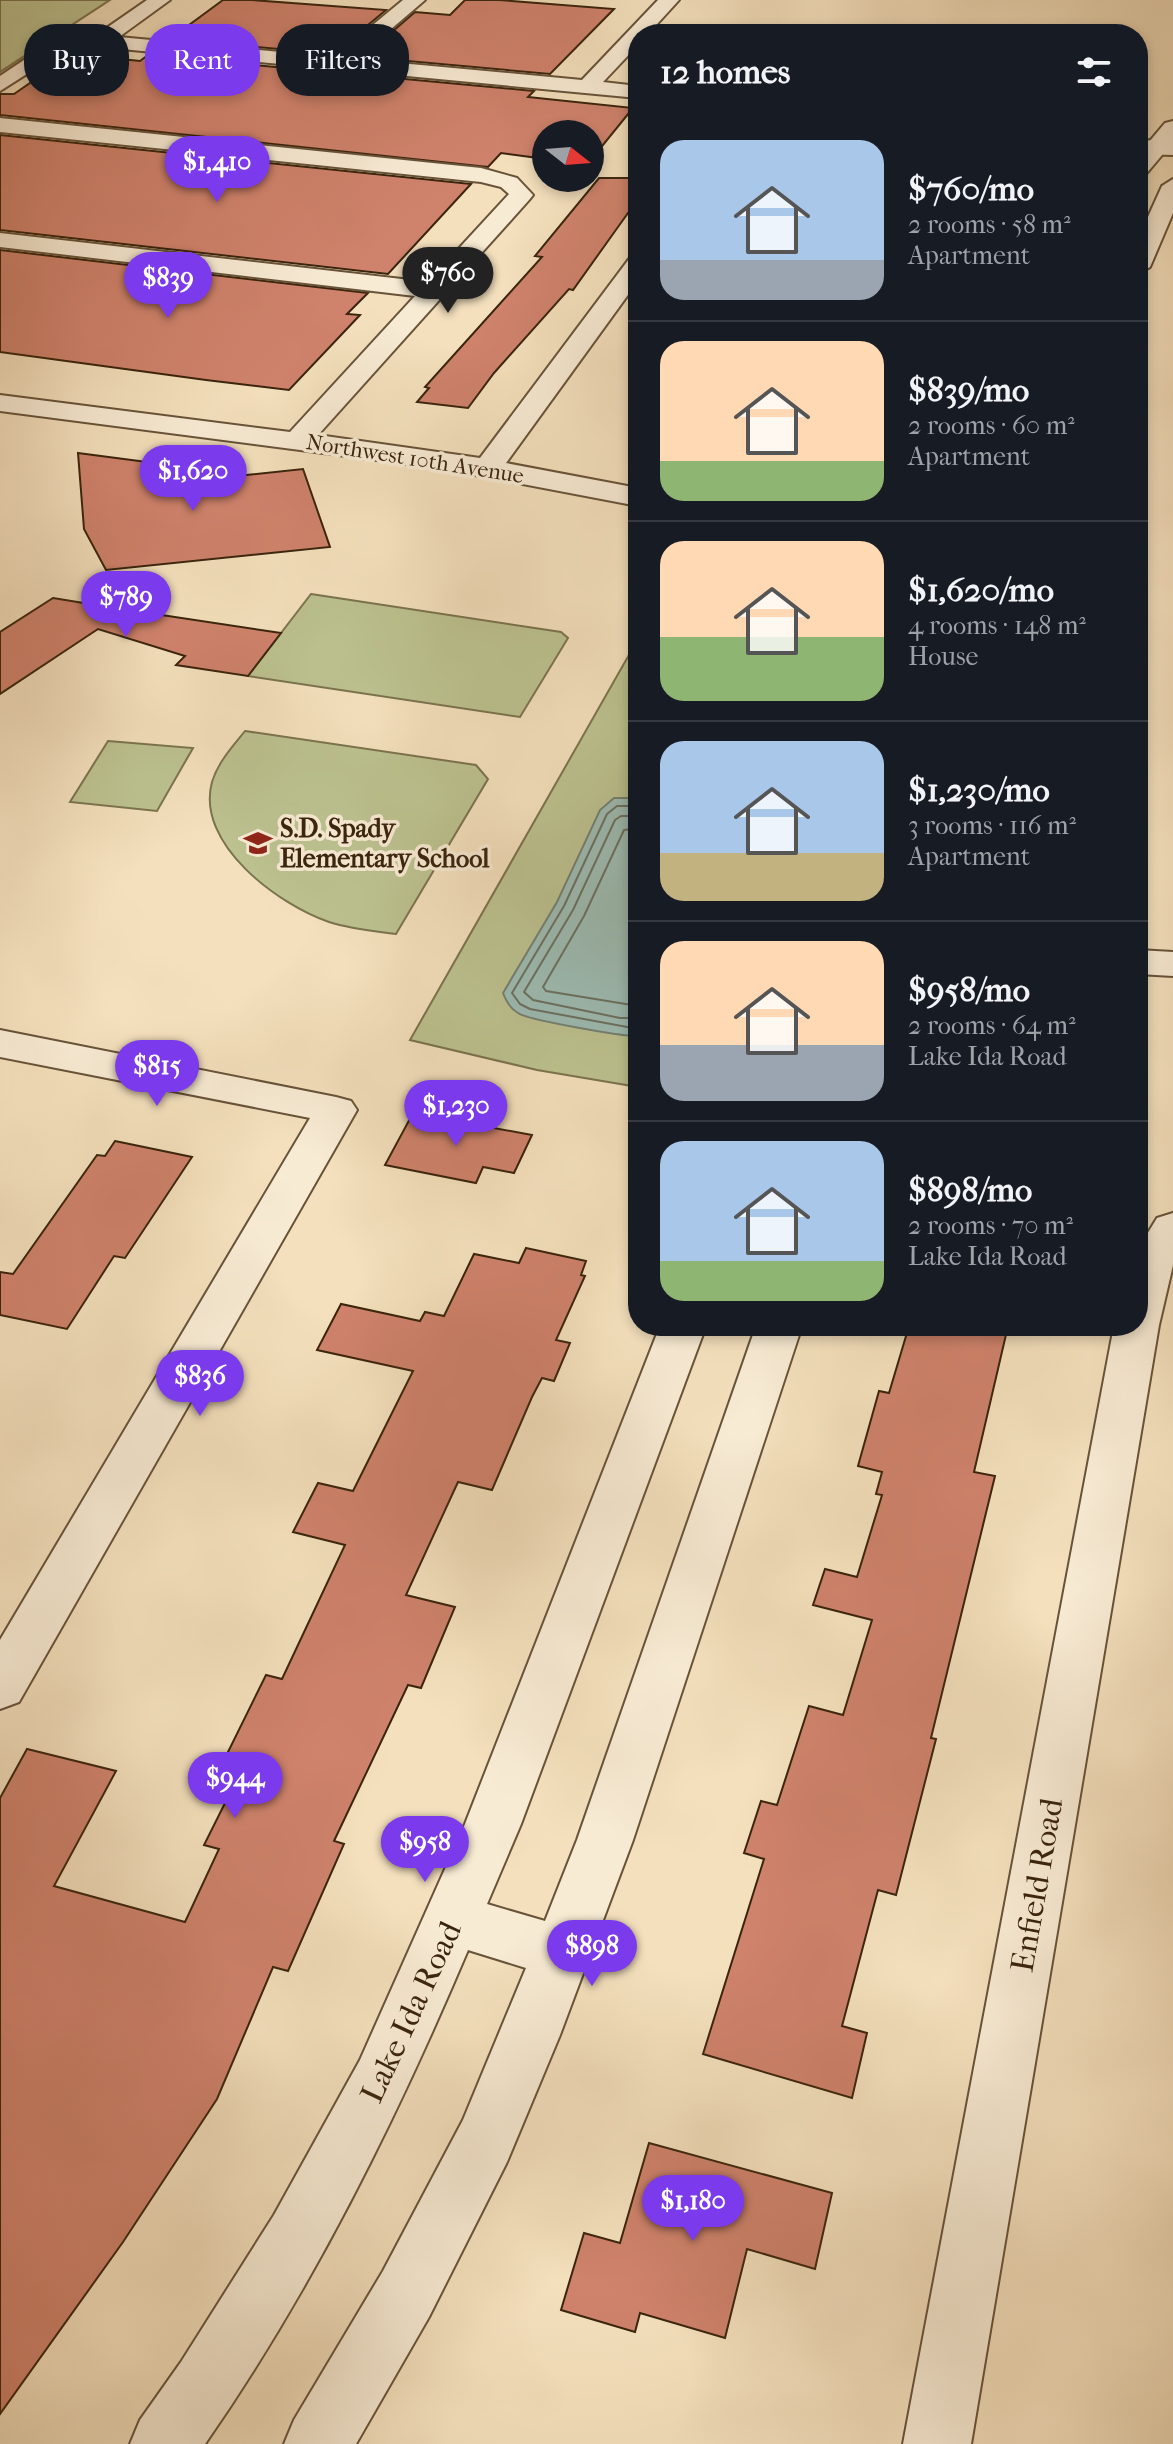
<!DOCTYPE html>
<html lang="en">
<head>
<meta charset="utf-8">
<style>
	body { margin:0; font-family:"IM FELL French Canon",serif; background:#242831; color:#f1f3f6; height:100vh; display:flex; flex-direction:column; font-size:30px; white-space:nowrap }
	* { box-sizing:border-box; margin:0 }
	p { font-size:26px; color:#9ea1a6 }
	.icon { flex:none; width:44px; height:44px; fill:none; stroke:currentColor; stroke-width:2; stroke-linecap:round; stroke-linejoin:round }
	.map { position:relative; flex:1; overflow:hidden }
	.panel { position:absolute; left:628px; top:24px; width:520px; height:1312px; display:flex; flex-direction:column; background:#171b24; border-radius:32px; box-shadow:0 4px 12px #0003 }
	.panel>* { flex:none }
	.banner { position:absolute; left:24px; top:24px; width:484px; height:72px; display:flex; gap:16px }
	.needle { width:52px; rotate:107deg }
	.controls { position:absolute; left:532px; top:120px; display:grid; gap:16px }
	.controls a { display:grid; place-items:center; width:72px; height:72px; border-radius:50%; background:#171b24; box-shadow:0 4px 12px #0003; font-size:40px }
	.price { position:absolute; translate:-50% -68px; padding:0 18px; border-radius:28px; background:#7c3aed; color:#fff; font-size:26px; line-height:52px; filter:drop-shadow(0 2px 4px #0008) }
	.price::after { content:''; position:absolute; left:50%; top:48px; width:24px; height:18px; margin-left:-12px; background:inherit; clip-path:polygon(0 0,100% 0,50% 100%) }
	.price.current { background:#222; color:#fff }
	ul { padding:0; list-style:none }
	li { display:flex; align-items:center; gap:24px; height:200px; padding:0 32px }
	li+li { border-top:2px solid #363941 }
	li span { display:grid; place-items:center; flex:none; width:224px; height:160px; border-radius:24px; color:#555 }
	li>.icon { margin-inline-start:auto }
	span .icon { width:96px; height:96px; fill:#fffc; stroke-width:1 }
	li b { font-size:34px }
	h2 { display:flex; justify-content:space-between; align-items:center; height:96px; padding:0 32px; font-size:34px }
	.pill { padding:0 28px; border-radius:32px; background:#171b24; box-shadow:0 4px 12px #0003; font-size:28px; line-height:72px }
	.pill.current { background:#7c3aed; color:#fff }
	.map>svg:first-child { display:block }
	.green { fill:#bcc290; stroke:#7b734e; stroke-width:2 }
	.water { fill:#9cbdb5; stroke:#758072; stroke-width:2 }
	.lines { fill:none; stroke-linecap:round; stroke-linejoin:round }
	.shore { stroke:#6b7061; stroke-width:2 }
	.building { fill:#cf826c; stroke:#3a240d; stroke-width:2 }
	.minor-casing { stroke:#685339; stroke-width:4 }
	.tertiary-casing { stroke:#685339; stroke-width:4 }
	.minor { fill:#f8ebd4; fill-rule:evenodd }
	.tertiary { fill:#f8ebd4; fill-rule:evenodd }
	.labels { text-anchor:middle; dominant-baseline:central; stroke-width:7; stroke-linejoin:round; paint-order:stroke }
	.far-street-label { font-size:22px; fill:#3a240d; stroke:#f8ebd4 }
	.poi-label { font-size:26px; font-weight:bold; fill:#3a240d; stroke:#f8ebd4; text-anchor:start }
	.near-street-label { font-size:32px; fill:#3a240d; stroke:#f8ebd4 }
</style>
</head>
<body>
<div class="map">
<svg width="1173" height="2444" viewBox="0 0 1173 2444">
	<rect width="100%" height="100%" fill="#f4e0bd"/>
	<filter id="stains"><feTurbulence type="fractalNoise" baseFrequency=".0025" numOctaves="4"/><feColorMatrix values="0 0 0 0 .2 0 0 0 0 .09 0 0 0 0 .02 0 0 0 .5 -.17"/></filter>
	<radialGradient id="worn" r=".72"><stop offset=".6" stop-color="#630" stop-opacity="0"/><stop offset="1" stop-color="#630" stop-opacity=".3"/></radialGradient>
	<g class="green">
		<path d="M 0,0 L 110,0 L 0,72 Z"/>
		<path d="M 311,594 L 561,632 L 568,638 L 520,717 L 248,676 Z"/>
		<path d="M 638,639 L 638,1087 L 537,1070 L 410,1040 Z"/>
		<path d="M 245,731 L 476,765 L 488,779 L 396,934 C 373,931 351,929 329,922 C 279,905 195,844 212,782 C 218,762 233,746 245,731 Z"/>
		<path d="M 108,741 L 193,748 L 157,811 L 70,802 Z"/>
	</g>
	<path class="water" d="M 614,798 L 638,798 L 638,1036 C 626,1037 527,1020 518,1013 C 511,1009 506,1001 503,993 L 557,902 L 600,810 Z"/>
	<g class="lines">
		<g class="shore">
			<path d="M 638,806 L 617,806 L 607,814 L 564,906 L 512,993 L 520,1004 L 530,1009 L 638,1029"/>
			<path d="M 638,816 L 621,816 L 615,820 L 573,910 L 524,992 L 533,1000 L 620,1018 L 638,1018"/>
			<path d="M 638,828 L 624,830 L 584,916 L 543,987 L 546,991 L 638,1006"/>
		</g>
	</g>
	<g class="building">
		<path d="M 223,0 L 252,0 L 386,10 L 333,54 L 170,39 Z"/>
		<path d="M 465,0 L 499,0 L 614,9 L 550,74 L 363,57 L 415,12 L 450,15 Z"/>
		<path d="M 72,54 L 140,61 L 148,55 L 534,91 L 528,97 L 633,108 L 590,161 L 590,134 L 546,134 L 546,159 L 501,153 L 488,167 L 0,115 L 0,94 L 14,94 Z"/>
		<path d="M 0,135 L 471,184 L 388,274 L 0,230 Z"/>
		<path d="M 599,178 L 638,178 L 638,199 L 573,290 L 569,289 L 494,373 L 468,408 L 417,402 L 429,388 L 425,387 L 542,257 L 535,256 Z"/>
		<path d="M 0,250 L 368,293 L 347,314 L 360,315 L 289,390 L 206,380 L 0,352 Z"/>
		<path d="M 78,453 L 246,475 L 303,469 L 330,547 L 106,570 L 84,529 Z"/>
		<path d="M 53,598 L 102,606 L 281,633 L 248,676 L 176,665 L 185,656 L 98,629 L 0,694 L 0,632 Z"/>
		<path d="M 413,1113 L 532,1135 L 514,1173 L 483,1167 L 476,1183 L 385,1165 Z"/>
		<path d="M 115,1141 L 192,1157 L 125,1258 L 114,1256 L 67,1329 L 0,1315 L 0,1272 L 13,1274 L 97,1155 L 105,1156 Z"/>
		<path d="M 526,1248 L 586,1261 L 581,1275 L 585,1276 L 556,1340 L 570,1343 L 554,1381 L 542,1378 L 532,1397 L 492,1490 L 458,1482 L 406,1595 L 455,1607 L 421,1688 L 408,1685 L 334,1841 L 344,1844 L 288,1971 L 273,1967 L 217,2099 L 123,2242 L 0,2414 L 0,1798 L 27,1749 L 116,1771 L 54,1886 L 185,1922 L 219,1849 L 204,1845 L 245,1763 L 225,1758 L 266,1675 L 282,1679 L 345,1545 L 293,1532 L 318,1483 L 353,1491 L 413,1371 L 317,1350 L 341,1304 L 420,1321 L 425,1312 L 444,1316 L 474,1254 L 519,1263 Z"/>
		<path d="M 909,1326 L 1008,1326 L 974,1472 L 995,1476 L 931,1738 L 936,1739 L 896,1895 L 878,1890 L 842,2026 L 867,2033 L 852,2098 L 703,2054 L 764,1859 L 744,1853 L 761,1801 L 777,1805 L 809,1706 L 843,1715 L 872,1620 L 813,1605 L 825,1569 L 857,1577 L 882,1495 L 876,1494 L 882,1472 L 858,1466 L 879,1391 L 889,1393 Z"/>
		<path d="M 649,2143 L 832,2193 L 815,2269 L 747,2249 L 725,2338 L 640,2313 L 635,2332 L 561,2310 L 584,2233 L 620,2243 Z"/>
	</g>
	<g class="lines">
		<defs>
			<g id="minor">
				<path d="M 147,0 L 170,0 L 119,37 L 334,57 L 403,0 L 425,0 L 356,59 L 582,80 L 658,0 L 679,0 L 648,34 L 638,34 L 638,45 L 603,82 L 638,86 L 638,98 L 100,47 L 63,51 L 0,91 L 0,76 L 51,42 L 95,36 Z"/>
				<path d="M 0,118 L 481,168 L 517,178 L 533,195 L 529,200 L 318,435 L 480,458 L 629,259 L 638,257 L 638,281 L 506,463 L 638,488 L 638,506 L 438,468 L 0,411 L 0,395 L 290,432 L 415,296 L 0,247 L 0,233 L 428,282 L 509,194 L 501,187 L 481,182 L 0,132 Z"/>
				<path d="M 1138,140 L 1173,141 L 1173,155 L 1138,154 Z"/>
				<path d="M 1138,950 L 1173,952 L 1173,976 L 1138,974 Z"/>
				<path d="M 0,1030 L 336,1097 L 351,1101 L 357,1110 L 19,1702 L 0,1709 L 0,1640 L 310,1118 L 0,1057 Z"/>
				<path d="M 1173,1213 L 1173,1265 L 1159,1325 L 971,2444 L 903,2444 L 1114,1326 L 1138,1326 L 1138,1249 L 1157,1218 Z"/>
			</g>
			<g id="tertiary">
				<path d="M 1173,121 L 1173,142 L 1146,174 L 1138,176 L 1138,155 L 1165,123 Z"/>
				<path d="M 1173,179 L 1173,213 L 1150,267 L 1138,274 L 1138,239 L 1162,186 Z"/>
				<path d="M 660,1326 L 706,1326 L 521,1824 L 487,1904 L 545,1921 L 577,1840 L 756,1326 L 802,1326 L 633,1840 L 560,2035 L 507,2162 L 429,2317 L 356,2444 L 284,2444 L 294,2420 L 383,2271 L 463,2120 L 526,1968 L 468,1950 C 395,2122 312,2290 205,2444 L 130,2444 L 140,2420 L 181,2362 L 274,2215 L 360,2060 L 465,1824 Z"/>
			</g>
		</defs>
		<use href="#minor" class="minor-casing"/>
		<use href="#tertiary" class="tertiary-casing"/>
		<use href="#minor" class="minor"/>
		<use href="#tertiary" class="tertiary"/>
	</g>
	<defs>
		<symbol id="school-bare" viewBox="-9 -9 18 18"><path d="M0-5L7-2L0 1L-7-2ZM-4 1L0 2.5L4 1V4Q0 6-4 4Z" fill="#8f2418" stroke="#f8ebd4" stroke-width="2.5" paint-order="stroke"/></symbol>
	</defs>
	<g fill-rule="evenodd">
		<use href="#school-bare" x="238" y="823" width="40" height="40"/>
	</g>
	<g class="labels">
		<g class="far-street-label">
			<text transform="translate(415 459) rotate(9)">Northwest 10th Avenue</text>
		</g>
		<g class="poi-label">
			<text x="280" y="828">S.D. Spady<tspan x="280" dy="30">Elementary School</tspan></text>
		</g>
		<g class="near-street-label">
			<text transform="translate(1037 1885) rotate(-80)">Enfield Road</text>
			<text transform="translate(411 2012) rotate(-65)">Lake Ida Road</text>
		</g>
	</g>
	<rect width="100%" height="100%" filter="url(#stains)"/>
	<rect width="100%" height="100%" fill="url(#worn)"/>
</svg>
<div class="controls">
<a><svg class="needle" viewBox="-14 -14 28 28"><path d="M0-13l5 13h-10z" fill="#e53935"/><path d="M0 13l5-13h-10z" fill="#9ea1a6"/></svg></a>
</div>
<b class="price" style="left:217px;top:204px">$1,410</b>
<b class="price current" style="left:448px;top:315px">$760</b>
<b class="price" style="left:168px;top:320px">$839</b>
<b class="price" style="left:193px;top:513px">$1,620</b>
<b class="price" style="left:126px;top:639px">$789</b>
<b class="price" style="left:157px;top:1108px">$815</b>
<b class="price" style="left:456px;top:1148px">$1,230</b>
<b class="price" style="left:200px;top:1418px">$836</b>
<b class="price" style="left:235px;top:1820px">$944</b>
<b class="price" style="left:425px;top:1884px">$958</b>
<b class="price" style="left:592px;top:1988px">$898</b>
<b class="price" style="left:693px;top:2243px">$1,180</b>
<div class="banner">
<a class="pill">Buy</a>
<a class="pill current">Rent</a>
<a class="pill">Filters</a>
</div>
<section class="panel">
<h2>12 homes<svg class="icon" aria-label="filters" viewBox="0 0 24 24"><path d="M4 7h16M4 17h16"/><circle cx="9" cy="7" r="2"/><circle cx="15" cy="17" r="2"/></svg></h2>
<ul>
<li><span style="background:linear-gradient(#a9c7e8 75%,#9aa5b1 0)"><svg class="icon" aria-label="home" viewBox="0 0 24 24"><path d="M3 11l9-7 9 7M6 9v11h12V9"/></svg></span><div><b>$760/mo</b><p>2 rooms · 58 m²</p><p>Apartment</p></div></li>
<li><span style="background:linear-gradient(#ffd9b3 75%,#8fb573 0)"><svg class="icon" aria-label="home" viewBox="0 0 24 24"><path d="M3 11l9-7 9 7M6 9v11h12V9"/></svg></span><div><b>$839/mo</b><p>2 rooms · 60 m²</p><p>Apartment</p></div></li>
<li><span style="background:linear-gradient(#ffd9b3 60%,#8fb573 0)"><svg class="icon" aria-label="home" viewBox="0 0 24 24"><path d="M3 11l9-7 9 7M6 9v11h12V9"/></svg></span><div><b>$1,620/mo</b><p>4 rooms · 148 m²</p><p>House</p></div></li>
<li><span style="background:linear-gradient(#a9c7e8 70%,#c2b280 0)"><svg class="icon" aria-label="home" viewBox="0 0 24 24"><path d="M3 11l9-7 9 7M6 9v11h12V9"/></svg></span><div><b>$1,230/mo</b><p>3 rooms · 116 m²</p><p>Apartment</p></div></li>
<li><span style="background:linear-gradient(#ffd9b3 65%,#9aa5b1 0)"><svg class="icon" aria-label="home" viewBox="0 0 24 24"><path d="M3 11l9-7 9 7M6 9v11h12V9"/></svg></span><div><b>$958/mo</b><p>2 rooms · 64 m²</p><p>Lake Ida Road</p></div></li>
<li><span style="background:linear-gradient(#a9c7e8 75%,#8fb573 0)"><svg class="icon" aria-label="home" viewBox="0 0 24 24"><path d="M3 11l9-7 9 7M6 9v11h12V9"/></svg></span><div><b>$898/mo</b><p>2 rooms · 70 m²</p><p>Lake Ida Road</p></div></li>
</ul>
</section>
</div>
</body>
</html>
